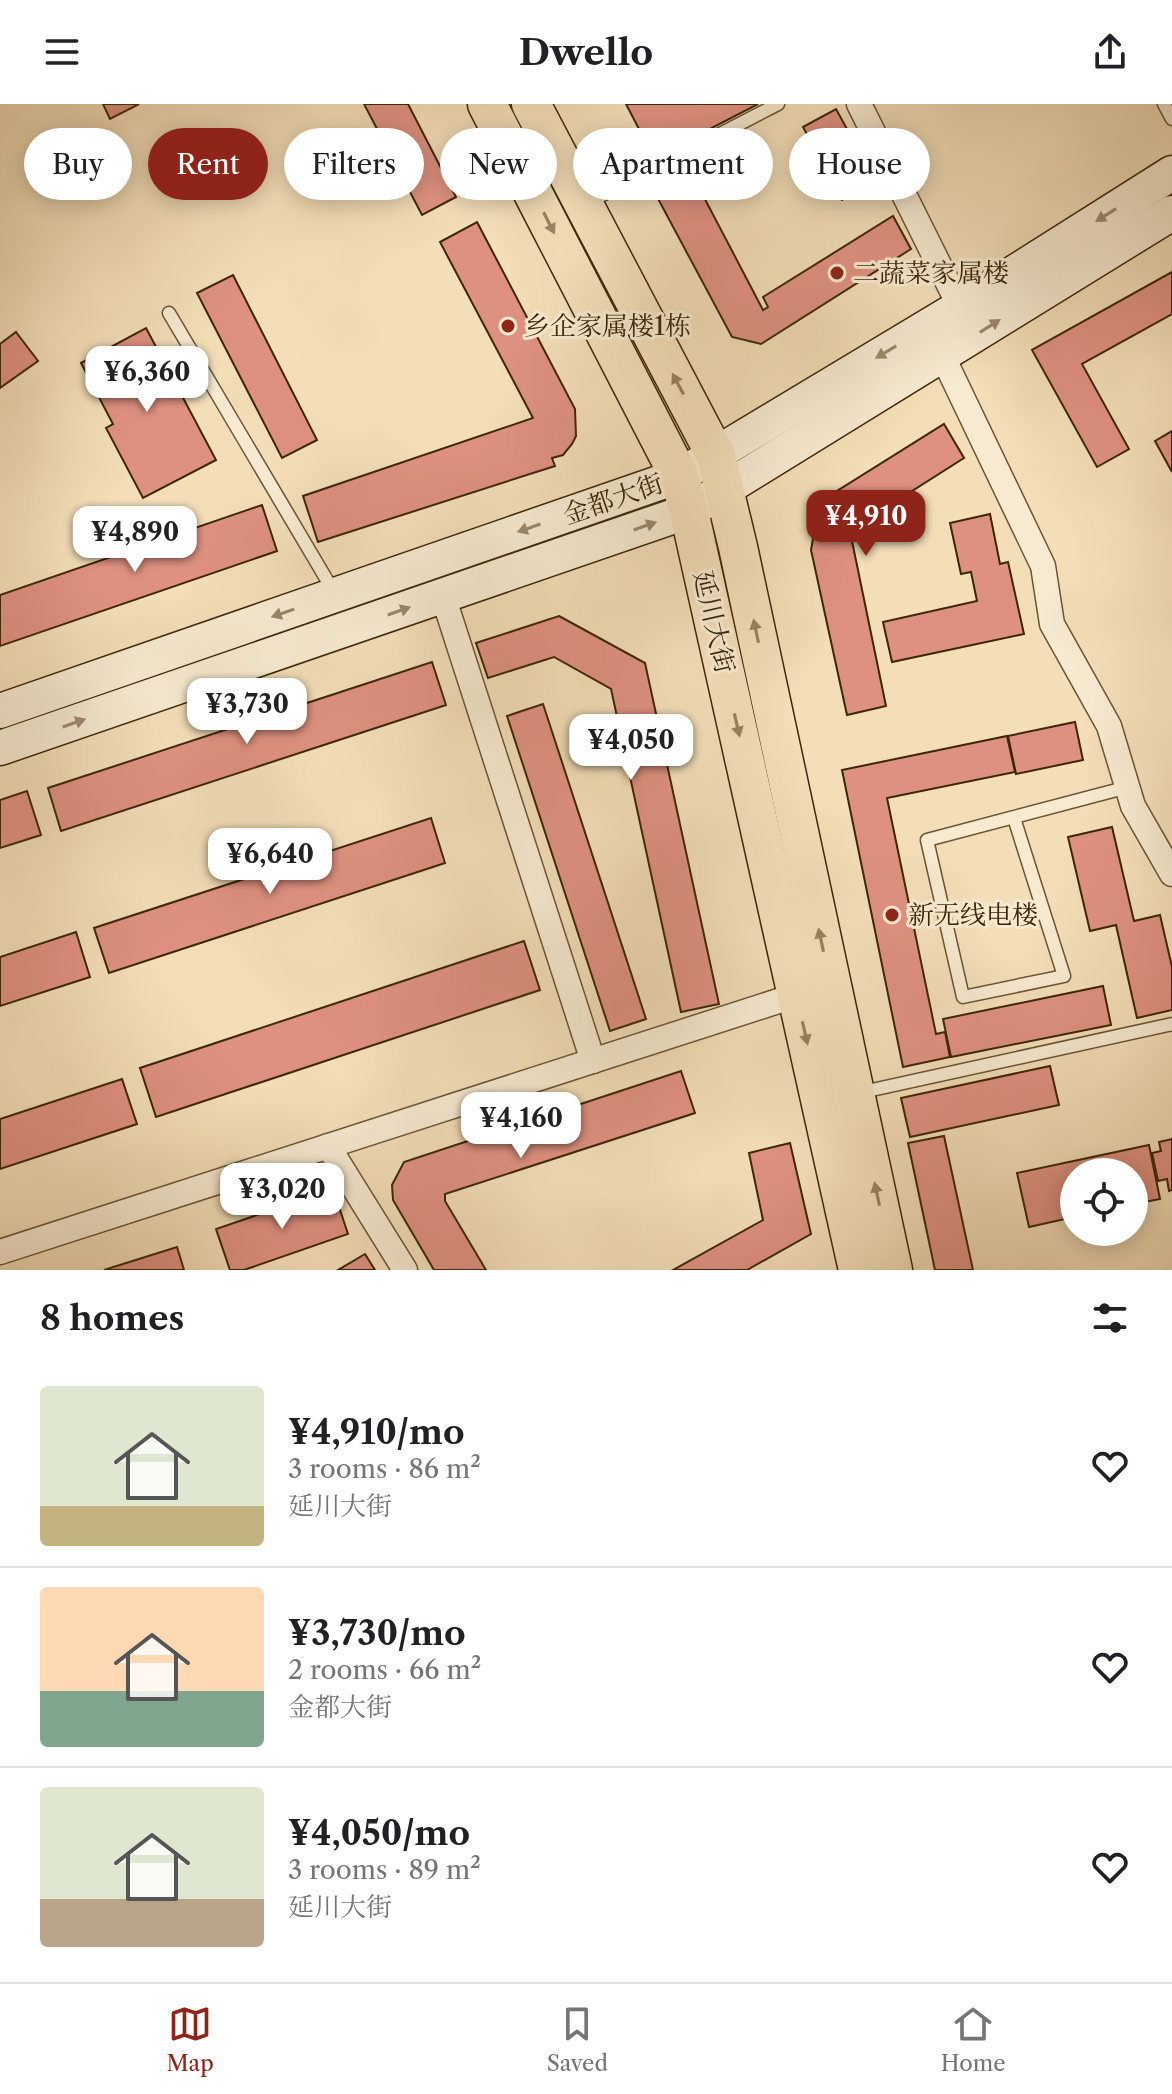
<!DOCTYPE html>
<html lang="en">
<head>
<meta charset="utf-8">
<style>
	body { margin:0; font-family:"Libre Caslon Text","Noto Serif SC",serif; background:#f2f2f2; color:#202124; height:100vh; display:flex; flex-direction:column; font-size:30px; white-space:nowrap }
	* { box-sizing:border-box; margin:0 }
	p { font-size:26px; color:#757577 }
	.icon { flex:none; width:44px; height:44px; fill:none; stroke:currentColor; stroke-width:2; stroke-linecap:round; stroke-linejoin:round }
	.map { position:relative; height:1166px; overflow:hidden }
	.details { display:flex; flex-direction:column; background:#fff; flex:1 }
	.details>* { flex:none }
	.banner { position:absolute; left:24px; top:24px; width:1124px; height:72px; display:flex; gap:16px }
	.fabs { position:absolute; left:1060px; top:1054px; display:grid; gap:16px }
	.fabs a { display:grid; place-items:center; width:88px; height:88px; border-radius:50%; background:#fff; box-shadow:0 4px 20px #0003; font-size:40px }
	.price { position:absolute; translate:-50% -68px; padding:0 18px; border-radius:16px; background:#fff; color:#222; font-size:26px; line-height:52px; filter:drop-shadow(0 2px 4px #0008) }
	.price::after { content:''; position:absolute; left:50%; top:48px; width:24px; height:18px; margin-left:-12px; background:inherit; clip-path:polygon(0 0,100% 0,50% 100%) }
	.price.active { background:#8f2418; color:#fff }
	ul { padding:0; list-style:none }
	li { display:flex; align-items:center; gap:24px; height:200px; padding:0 40px }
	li+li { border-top:2px solid #e0e0e0 }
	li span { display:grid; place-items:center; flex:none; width:224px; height:160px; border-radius:8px; color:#555 }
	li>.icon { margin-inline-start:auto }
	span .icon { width:96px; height:96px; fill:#fffc; stroke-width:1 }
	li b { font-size:34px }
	h2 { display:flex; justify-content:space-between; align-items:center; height:96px; padding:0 40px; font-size:34px }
	.chip { padding:0 28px; border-radius:36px; background:#fff; box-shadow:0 4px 20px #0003; font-size:28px; line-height:72px }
	.chip.active { background:#8f2418; color:#fff }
	header { display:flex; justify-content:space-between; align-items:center; height:104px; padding:0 40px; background:#fff; font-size:36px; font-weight:800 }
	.dock { display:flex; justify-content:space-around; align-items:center; height:112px; border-top:2px solid #e0e0e0; background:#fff; font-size:22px; color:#757577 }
	.dock a { display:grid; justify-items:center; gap:4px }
	.dock .active { color:#8f2418 }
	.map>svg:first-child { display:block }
	.building { fill:#df9181; stroke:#3c2708; stroke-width:2 }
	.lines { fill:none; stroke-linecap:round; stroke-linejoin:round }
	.lane-casing { stroke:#6a5534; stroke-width:15 }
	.street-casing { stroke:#6a5534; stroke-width:27 }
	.secondary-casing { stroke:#3c2708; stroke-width:37 }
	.primary-casing { stroke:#3c2708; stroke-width:41 }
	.lane { stroke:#f7ead1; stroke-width:12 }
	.street { stroke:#f7ead1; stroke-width:24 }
	.secondary { stroke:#f7ead1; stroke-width:34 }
	.primary { stroke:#f3deb8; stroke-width:38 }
	.oneway { fill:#9a886c }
	.oneway2 { fill:#988260 }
	.poi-dot { fill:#8f2418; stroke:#f7ead1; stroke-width:3 }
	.labels { text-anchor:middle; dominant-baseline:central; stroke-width:6; stroke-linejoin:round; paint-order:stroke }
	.poi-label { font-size:26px; fill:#3c2708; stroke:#f7ead1; text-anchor:start }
	.street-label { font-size:26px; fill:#3c2708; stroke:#f7ead1 }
</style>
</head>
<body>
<header><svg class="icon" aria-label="menu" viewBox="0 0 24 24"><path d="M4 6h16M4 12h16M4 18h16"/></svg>Dwello<svg class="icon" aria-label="share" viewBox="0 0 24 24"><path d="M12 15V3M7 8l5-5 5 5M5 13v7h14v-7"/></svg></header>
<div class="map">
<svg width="1172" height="1166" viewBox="0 0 1172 1166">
	<rect width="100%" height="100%" fill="#f3deb8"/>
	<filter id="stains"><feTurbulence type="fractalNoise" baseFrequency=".0025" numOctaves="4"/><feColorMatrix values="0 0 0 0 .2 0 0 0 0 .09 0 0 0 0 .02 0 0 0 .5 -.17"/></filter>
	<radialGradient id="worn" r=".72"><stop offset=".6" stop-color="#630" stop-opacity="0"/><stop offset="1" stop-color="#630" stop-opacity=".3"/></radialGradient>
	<g class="building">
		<path d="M 103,0 L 139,0 L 110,15 Z"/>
		<path d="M 364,0 L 408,0 L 456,93 L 422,111 Z"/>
		<path d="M 626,0 L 758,0 L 654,54 Z"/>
		<path d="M 836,5 L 876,78 L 842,96 L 803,23 Z"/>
		<path d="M 685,57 L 763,206 L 768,203 L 763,193 L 893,112 L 911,145 L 761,240 L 732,233 L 648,76 Z"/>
		<path d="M 477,118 L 575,305 L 576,332 L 572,340 L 563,351 L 552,354 L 555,362 L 318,438 L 303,392 L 533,314 L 440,138 Z"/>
		<path d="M 1172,168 L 1172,210 L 1082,260 L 1129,345 L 1097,363 L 1032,246 Z"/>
		<path d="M 233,171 L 317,336 L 282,354 L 197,189 Z"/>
		<path d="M 146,224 L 216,356 L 143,394 L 106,324 L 113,320 L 81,259 Z"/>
		<path d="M 16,228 L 38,257 L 0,284 L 0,240 Z"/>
		<path d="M 944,320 L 964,354 L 857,422 L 852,437 L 886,602 L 847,611 L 811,446 L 816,418 L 829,392 Z"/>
		<path d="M 1172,327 L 1172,368 L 1155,337 Z"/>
		<path d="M 262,401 L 277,447 L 0,542 L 0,491 Z"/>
		<path d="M 990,410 L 1000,460 L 1008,458 L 1024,530 L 892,558 L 883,518 L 977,497 L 971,468 L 961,470 L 950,419 Z"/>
		<path d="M 559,512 L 645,559 L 719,900 L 681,908 L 611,585 L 554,553 L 488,574 L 476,539 Z"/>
		<path d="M 432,558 L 446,601 L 61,727 L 48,684 Z"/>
		<path d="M 543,600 L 646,915 L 610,927 L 507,612 Z"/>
		<path d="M 1075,618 L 1083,656 L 1016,670 L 1008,632 Z"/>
		<path d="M 1007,632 L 1015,668 L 887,694 L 936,930 L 945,928 L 950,953 L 903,963 L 842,666 Z"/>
		<path d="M 27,687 L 41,731 L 0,744 L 0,696 Z"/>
		<path d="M 431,714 L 445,759 L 109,869 L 94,824 Z"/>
		<path d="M 1112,723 L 1134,817 L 1160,811 L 1172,863 L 1172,906 L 1137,914 L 1116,821 L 1090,827 L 1068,733 Z"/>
		<path d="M 76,828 L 90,873 L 0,902 L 0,853 Z"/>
		<path d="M 524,837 L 540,886 L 156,1013 L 140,964 Z"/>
		<path d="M 1103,882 L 1111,921 L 951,953 L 943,915 Z"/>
		<path d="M 1050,962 L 1059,1001 L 910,1033 L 901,994 Z"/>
		<path d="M 681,967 L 695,1009 L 445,1090 L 445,1097 L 486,1166 L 434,1166 L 393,1096 L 392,1081 L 404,1058 Z"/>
		<path d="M 122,975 L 137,1020 L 0,1065 L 0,1015 Z"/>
		<path d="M 944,1032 L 973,1166 L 935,1166 L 908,1039 Z"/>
		<path d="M 1172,1035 L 1172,1086 L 1169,1087 L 1167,1075 L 1158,1077 L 1152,1049 L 1161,1047 L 1159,1038 Z"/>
		<path d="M 790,1039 L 811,1130 L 747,1166 L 673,1166 L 763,1116 L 749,1049 Z"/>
		<path d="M 1149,1041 L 1160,1095 L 1134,1100 L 1134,1068 L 1074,1068 L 1074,1113 L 1029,1123 L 1017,1069 Z"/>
		<path d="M 333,1085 L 348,1130 L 244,1166 L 230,1166 L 216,1125 Z"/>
		<path d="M 177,1143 L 184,1166 L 104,1166 Z"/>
		<path d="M 365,1150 L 375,1166 L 338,1166 Z"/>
	</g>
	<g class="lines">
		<defs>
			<g id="lane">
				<path d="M 1164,0 L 1172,15"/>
				<path d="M 587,99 L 778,0"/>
				<path d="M 169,209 L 334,488"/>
				<path d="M 1014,714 L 1064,872 L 963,893 L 927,736 L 1128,683"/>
				<path d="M 858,989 L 1172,920"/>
			</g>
			<g id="street">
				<path d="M 859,0 L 960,203"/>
				<path d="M 942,251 L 1043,462 L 1052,520 L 1109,622 L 1133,702 L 1172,770"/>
				<path d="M 443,492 L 593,957"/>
				<path d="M 328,1042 L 405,1166"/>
				<path d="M 0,1148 L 797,891"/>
			</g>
			<g id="secondary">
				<path d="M 0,607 L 679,372 L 960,203 L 1172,69"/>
				<path d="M 0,644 L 689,407 L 1172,109"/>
			</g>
			<g id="primary">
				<path d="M 487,0 L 679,372 L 689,407 L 858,1166"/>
				<path d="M 531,0 L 716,352 L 738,443 L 893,1166"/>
			</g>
		</defs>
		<use href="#lane" class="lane-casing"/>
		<use href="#street" class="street-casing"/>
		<use href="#secondary" class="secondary-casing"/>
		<use href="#primary" class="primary-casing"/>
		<use href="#lane" class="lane"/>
		<use href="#street" class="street"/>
		<use href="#secondary" class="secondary"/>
		<use href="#primary" class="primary"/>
	</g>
	<defs><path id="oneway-solid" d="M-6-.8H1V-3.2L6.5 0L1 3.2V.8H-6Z" transform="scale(2)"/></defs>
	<g class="oneway">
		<use href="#oneway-solid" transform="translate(1106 111) rotate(148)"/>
		<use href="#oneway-solid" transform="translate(990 222) rotate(-32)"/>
		<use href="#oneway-solid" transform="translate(886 248) rotate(149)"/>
		<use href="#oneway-solid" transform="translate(645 422) rotate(-19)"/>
		<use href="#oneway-solid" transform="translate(529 424) rotate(161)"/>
		<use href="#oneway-solid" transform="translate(399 507) rotate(-19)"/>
		<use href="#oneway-solid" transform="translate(283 509) rotate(161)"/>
		<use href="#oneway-solid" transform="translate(74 619) rotate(-19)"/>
	</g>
	<g class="oneway2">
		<use href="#oneway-solid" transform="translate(549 119) rotate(63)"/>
		<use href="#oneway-solid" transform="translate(678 280) rotate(-118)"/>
		<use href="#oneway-solid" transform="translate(756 527) rotate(-102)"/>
		<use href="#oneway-solid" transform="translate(737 621) rotate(77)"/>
		<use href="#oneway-solid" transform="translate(821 836) rotate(-102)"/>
		<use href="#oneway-solid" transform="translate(805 929) rotate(77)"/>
		<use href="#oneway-solid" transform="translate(877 1090) rotate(-102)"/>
	</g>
	<g class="poi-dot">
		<circle cx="837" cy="169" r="8"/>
		<circle cx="508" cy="222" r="8"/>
		<circle cx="892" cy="811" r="8"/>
	</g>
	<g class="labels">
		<g class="poi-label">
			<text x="853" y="169">二蔬菜家属楼</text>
			<text x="524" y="222">乡企家属楼1栋</text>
			<text x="908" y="811">新无线电楼</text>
		</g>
		<g class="street-label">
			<text transform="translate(613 395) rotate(-19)">金都大街</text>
			<text transform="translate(714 518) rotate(77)">延川大街</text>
		</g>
	</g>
	<rect width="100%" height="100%" filter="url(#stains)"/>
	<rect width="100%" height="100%" fill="url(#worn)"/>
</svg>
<div class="fabs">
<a><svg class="icon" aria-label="locate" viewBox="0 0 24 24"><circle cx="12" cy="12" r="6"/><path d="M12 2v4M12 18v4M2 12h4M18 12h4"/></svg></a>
</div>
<b class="price" style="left:147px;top:310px">¥6,360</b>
<b class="price active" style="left:866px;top:454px">¥4,910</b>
<b class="price" style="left:135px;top:470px">¥4,890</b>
<b class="price" style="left:247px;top:642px">¥3,730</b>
<b class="price" style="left:631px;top:678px">¥4,050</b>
<b class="price" style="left:270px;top:792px">¥6,640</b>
<b class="price" style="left:521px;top:1056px">¥4,160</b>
<b class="price" style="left:282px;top:1127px">¥3,020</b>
<div class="banner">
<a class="chip">Buy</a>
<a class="chip active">Rent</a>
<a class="chip">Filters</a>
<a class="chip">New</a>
<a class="chip">Apartment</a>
<a class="chip">House</a>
</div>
</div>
<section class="details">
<h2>8 homes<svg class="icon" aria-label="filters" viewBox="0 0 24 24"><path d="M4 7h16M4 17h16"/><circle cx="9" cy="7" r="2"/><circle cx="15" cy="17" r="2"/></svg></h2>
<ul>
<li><span style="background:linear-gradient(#dfe7d0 75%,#c2b280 0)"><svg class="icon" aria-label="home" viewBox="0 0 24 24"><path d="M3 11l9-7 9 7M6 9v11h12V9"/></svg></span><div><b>¥4,910/mo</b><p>3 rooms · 86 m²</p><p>延川大街</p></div><svg class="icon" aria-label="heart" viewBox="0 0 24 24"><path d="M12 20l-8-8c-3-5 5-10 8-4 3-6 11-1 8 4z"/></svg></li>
<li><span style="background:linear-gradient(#ffd9b3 65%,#7fa58c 0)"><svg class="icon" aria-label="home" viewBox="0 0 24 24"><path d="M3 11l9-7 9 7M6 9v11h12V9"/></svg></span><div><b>¥3,730/mo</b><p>2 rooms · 66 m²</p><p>金都大街</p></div><svg class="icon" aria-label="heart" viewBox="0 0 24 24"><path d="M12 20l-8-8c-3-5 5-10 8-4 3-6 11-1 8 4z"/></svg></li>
<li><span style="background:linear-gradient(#dfe7d0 70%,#b9a48a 0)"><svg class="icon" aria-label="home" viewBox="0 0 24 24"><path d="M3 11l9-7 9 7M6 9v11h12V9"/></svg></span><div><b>¥4,050/mo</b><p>3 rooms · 89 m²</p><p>延川大街</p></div><svg class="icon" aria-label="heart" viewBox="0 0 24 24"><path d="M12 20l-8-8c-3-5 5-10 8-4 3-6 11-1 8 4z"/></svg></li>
</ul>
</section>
<nav class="dock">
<a class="active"><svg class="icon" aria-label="map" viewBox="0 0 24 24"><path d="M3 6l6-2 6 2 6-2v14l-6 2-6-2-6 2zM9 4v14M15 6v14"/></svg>Map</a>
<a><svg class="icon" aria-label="saved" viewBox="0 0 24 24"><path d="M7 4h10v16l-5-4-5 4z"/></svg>Saved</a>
<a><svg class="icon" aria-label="home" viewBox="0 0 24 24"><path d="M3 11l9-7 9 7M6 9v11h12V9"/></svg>Home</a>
</nav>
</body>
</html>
